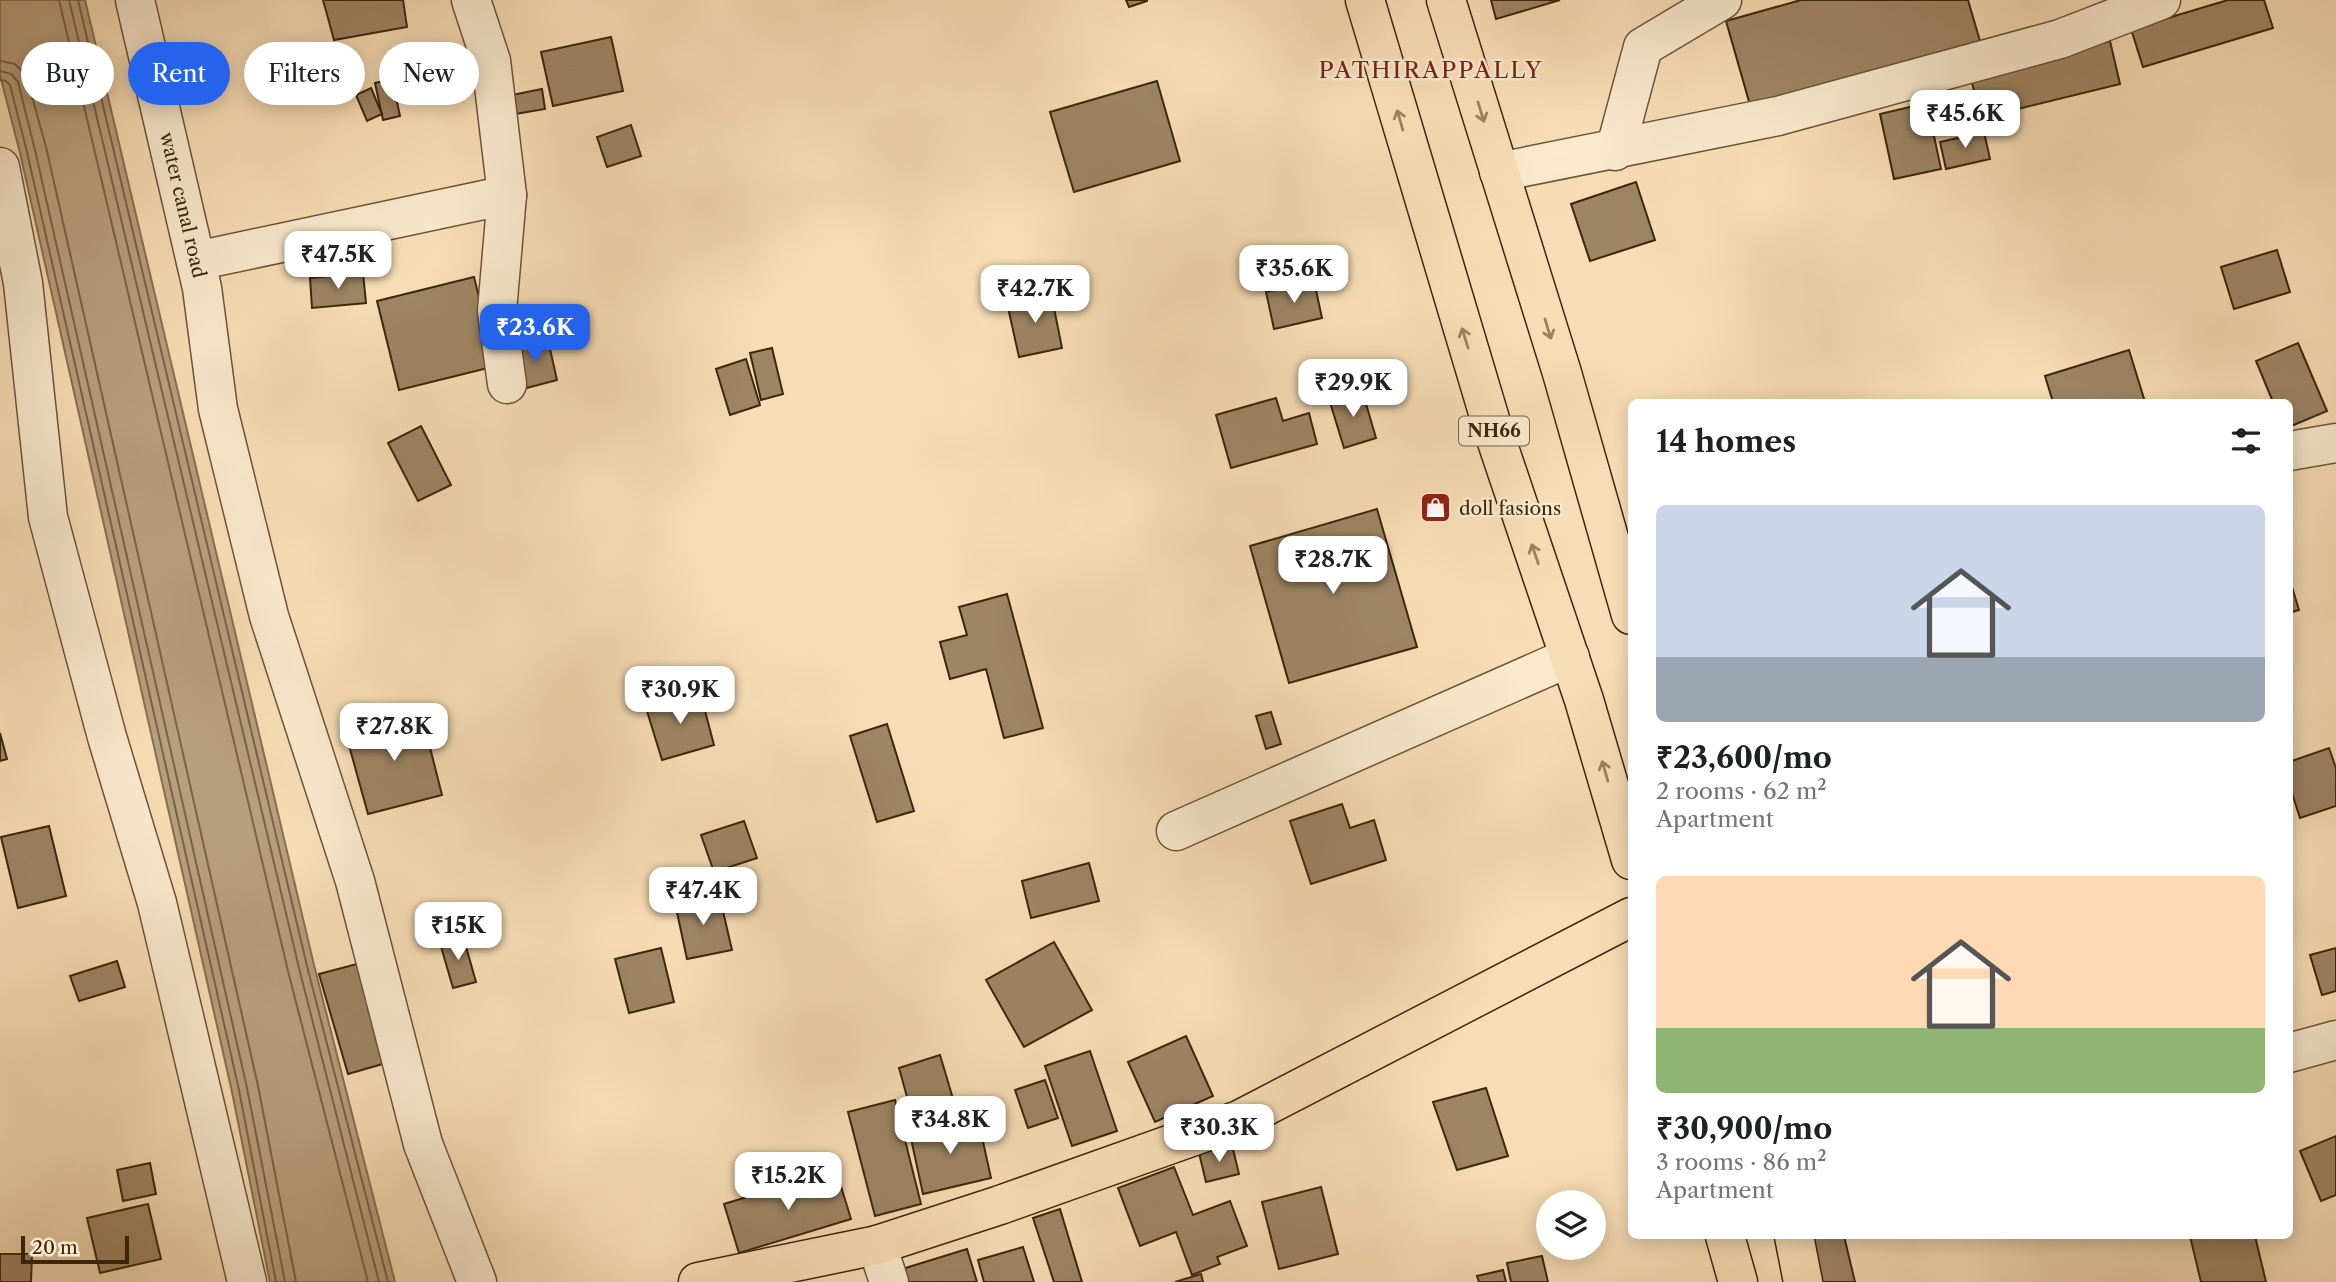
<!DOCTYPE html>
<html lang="en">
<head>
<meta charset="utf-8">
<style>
	body { margin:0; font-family:"Libre Caslon Text",serif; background:#f2f2f2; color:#202124; height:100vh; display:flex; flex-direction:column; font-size:26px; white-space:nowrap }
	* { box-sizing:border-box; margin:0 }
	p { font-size:23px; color:#757577 }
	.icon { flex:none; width:38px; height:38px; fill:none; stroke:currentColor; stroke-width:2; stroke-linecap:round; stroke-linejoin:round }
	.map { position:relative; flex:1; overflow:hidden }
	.drawer { position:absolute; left:1628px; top:399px; width:665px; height:840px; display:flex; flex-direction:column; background:#fff; border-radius:10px; box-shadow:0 4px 18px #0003 }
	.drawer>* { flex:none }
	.top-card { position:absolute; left:21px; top:42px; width:665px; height:63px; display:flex; gap:14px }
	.tools { position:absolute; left:1536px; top:1190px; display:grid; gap:14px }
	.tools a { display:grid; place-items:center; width:70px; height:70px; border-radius:50%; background:#fff; box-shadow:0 4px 18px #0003; font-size:35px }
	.scale { position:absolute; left:21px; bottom:18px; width:108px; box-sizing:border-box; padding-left:7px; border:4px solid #3d260c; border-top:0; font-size:19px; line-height:24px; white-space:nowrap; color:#3d260c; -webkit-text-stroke:5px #fae9cf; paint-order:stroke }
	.price { position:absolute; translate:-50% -60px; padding:0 16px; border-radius:14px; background:#fff; color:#222; font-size:23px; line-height:46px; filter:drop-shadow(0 2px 4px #0008) }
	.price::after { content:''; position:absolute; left:50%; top:42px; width:21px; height:16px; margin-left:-10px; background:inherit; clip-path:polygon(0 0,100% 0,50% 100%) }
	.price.on { background:#2563eb; color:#fff }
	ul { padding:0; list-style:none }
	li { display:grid; align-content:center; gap:14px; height:371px; padding:0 28px }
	li span { display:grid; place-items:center; height:217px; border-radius:10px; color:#555 }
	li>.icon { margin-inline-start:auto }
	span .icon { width:126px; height:126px; fill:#fffc; stroke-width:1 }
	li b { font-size:30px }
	h2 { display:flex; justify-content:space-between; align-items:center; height:84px; padding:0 28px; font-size:30px }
	.chip { padding:0 24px; border-radius:32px; background:#fff; box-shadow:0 4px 18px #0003; font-size:24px; line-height:63px }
	.chip.on { background:#2563eb; color:#fff }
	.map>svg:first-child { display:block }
	.water { fill:#b89f7c; stroke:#876f4f; stroke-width:2 }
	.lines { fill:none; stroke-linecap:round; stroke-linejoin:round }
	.shore { stroke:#7a6244; stroke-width:2 }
	.building { fill:#9e8564; stroke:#3d260c; stroke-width:2 }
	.minor-casing { stroke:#6c5436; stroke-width:41 }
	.major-casing { stroke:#3d260c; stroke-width:41 }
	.highway-casing { stroke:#3d260c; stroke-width:41 }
	.minor { stroke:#fae9cf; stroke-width:38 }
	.major { stroke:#f7ddb5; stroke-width:38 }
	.highway { stroke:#f7ddb5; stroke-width:38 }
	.oneway { stroke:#9a8260 }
	.labels { text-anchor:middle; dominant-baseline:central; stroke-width:5; stroke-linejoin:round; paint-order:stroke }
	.shield { fill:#fae9cf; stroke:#766046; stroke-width:2 }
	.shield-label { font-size:18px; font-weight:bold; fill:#3d260c }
	.street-label { font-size:19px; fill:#3d260c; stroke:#fae9cf }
	.poi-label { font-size:19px; fill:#3d260c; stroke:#fae9cf; text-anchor:start }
	.quarter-label { font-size:23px; letter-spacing:2px; fill:#7a1f14; stroke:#fae9cf }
</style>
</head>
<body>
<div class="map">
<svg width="2336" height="1282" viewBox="0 0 2336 1282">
	<rect width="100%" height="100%" fill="#f7ddb5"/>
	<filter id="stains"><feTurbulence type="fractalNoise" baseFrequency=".00286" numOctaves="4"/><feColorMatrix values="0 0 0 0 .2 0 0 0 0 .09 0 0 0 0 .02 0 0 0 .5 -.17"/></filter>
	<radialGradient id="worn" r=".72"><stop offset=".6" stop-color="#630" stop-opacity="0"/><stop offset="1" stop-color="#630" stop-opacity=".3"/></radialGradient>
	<path class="water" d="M 0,0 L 85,0 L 314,965 L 395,1282 L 270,1282 L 232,1092 L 20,153 L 0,75 Z"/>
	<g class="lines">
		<g class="shore">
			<path d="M 59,0 L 288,971 L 368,1282"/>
			<path d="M 69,0 L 299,968 L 379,1282"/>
			<path d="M 78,0 L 307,966 L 388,1282"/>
			<path d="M 0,61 L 15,64 L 26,75 L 46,147 L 258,1086 L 296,1282"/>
			<path d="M 0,71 L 11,74 L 18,82 L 35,150 L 247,1088 L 285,1282"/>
			<path d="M 0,80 L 6,81 L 10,85 L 27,152 L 239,1090 L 276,1282"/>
		</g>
	</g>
	<g class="building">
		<path d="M 323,0 L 403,0 L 407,27 L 334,40 Z"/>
		<path d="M 1126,0 L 1147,0 L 1147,1 L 1129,7 Z"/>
		<path d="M 1491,0 L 1560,0 L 1496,19 Z"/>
		<path d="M 1801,0 L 1968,0 L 1980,41 L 1750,105 L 1726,21 Z"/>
		<path d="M 2228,0 L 2264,0 L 2273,28 L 2143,67 L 2131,29 Z"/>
		<path d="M 611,37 L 623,91 L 553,106 L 541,52 Z"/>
		<path d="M 2110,41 L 2120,84 L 1981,118 L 1970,75 Z"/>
		<path d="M 392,79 L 400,116 L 383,120 L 375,83 Z"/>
		<path d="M 1157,81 L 1180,161 L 1074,192 L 1050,112 Z"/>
		<path d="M 371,88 L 382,114 L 367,121 L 356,95 Z"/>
		<path d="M 542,89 L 545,109 L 515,114 L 512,95 Z"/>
		<path d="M 1927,103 L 1941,169 L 1894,179 L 1880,114 Z"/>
		<path d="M 631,125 L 641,156 L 607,167 L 597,137 Z"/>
		<path d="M 1984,132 L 1990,159 L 1946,169 L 1940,142 Z"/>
		<path d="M 1636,182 L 1655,240 L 1590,261 L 1571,204 Z"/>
		<path d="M 2277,250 L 2290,292 L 2234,309 L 2221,267 Z"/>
		<path d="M 363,273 L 366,303 L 312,308 L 310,278 Z"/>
		<path d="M 474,277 L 496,366 L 399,390 L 377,301 Z"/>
		<path d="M 1314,281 L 1322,318 L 1274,329 L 1266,292 Z"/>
		<path d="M 1051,293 L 1062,348 L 1019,357 L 1007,303 Z"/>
		<path d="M 548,340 L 557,380 L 523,389 L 514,348 Z"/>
		<path d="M 2298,343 L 2327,411 L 2289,427 L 2289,402 L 2273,402 L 2256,361 Z"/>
		<path d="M 772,348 L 783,394 L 761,400 L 750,353 Z"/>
		<path d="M 2129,350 L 2145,402 L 2053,402 L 2045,376 Z"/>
		<path d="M 746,359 L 760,405 L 730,415 L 716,369 Z"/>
		<path d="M 1362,390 L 1376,438 L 1344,448 L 1329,399 Z"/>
		<path d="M 1276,398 L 1283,421 L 1309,413 L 1317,444 L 1231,468 L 1216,415 Z"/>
		<path d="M 421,426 L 451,485 L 418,501 L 388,443 Z"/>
		<path d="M 1377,509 L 1417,647 L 1289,683 L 1250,546 Z"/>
		<path d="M 2289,577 L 2299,610 L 2289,613 Z"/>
		<path d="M 1007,594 L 1043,728 L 1004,738 L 986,669 L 950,679 L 940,642 L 967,635 L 959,607 Z"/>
		<path d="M 700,692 L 714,745 L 662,760 L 646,708 Z"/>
		<path d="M 421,712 L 442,795 L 368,814 L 345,731 Z"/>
		<path d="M 1271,712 L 1281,744 L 1266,749 L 1256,716 Z"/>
		<path d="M 887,724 L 914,811 L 877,822 L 850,736 Z"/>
		<path d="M 0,733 L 7,759 L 0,761 Z"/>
		<path d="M 2329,748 L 2336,768 L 2336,806 L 2300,818 L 2289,784 L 2289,762 Z"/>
		<path d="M 1342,804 L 1350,828 L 1374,820 L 1386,860 L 1311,884 L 1290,821 Z"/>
		<path d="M 744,821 L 757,858 L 714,872 L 701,835 Z"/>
		<path d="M 49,826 L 66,896 L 18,908 L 1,837 Z"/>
		<path d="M 1089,863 L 1099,901 L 1031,918 L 1022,881 Z"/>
		<path d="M 719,894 L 732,950 L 687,959 L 675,903 Z"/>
		<path d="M 463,936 L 476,982 L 453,988 L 440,943 Z"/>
		<path d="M 1054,942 L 1092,1010 L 1024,1047 L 986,980 Z"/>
		<path d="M 661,948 L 674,1002 L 629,1013 L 615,959 Z"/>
		<path d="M 2336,948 L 2336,991 L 2322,995 L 2310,955 Z"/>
		<path d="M 117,961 L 125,987 L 79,1001 L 70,976 Z"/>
		<path d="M 357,964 L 386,1063 L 348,1074 L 319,974 Z"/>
		<path d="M 1186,1036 L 1213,1096 L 1155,1122 L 1128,1062 Z"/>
		<path d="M 1090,1051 L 1117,1131 L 1072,1146 L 1045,1066 Z"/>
		<path d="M 940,1055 L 954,1102 L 912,1115 L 899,1068 Z"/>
		<path d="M 1045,1080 L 1058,1118 L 1028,1128 L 1015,1090 Z"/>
		<path d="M 1486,1088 L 1508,1156 L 1457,1170 L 1433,1102 Z"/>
		<path d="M 895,1100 L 921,1204 L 875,1216 L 848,1112 Z"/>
		<path d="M 978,1119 L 991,1178 L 923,1194 L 910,1134 Z"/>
		<path d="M 2336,1136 L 2336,1195 L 2321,1201 L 2300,1151 Z"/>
		<path d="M 1232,1145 L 1239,1174 L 1206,1182 L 1199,1153 Z"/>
		<path d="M 150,1163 L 156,1194 L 123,1201 L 117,1170 Z"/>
		<path d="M 1174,1167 L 1193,1215 L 1230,1201 L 1247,1246 L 1217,1257 L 1220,1264 L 1192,1275 L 1176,1232 L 1140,1246 L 1118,1188 Z"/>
		<path d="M 836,1170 L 851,1219 L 739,1253 L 724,1204 Z"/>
		<path d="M 1321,1187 L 1338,1254 L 1279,1269 L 1262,1202 Z"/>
		<path d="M 148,1204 L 161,1259 L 100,1273 L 87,1218 Z"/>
		<path d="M 1060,1209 L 1082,1282 L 1054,1282 L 1033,1218 Z"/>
		<path d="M 1808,1236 L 1844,1236 L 1855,1282 L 1819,1282 Z"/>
		<path d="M 2190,1236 L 2255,1236 L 2266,1282 L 2201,1282 Z"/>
		<path d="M 1023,1247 L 1034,1282 L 984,1282 L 978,1260 Z"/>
		<path d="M 967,1249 L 977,1282 L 903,1282 L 899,1270 Z"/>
		<path d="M 0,1254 L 32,1254 L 31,1282 L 0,1282 Z"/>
		<path d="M 1542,1256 L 1548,1282 L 1511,1282 L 1507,1263 Z"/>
		<path d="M 1503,1270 L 1506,1282 L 1479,1282 L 1477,1276 Z"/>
		<path d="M 1201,1274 L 1203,1282 L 1175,1282 Z"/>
	</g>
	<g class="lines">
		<defs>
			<g id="minor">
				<path d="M 135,0 L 202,288 L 218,409 L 269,616 L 355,881 L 423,1144 L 477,1282"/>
				<path d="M 1615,151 L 1643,47 L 1722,0"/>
				<path d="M 0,167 L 23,283 L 48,517 L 107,737 L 157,903 L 247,1282"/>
				<path d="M 1499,172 L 1778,116 L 2060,39 L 2161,0"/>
				<path d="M 196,261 L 507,195 L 491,61 L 471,0"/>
				<path d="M 507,384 L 497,311 L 507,195"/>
				<path d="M 2289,451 L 2336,443"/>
				<path d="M 1176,831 L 1570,657"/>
				<path d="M 2289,1053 L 2336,1040"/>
				<path d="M 877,1245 L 889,1282"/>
			</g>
			<path id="major" d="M 698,1282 L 877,1245 L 1000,1205 L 1239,1120 L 1631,917"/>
			<g id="highway">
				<path d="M 1365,0 L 1495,436 L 1584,700 L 1631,860"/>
				<path d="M 1446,0 L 1562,373 L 1631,615"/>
				<path d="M 1725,1236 L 1738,1282"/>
				<path d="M 1794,1236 L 1803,1282"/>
			</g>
		</defs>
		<use href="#minor" class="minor-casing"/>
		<use href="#major" class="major-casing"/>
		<use href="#highway" class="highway-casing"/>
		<use href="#minor" class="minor"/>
		<use href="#major" class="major"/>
		<use href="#highway" class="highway"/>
	</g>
	<defs><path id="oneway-shaft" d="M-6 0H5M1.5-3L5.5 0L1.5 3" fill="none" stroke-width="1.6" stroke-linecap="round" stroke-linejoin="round" transform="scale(1.75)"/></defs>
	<g class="oneway">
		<use href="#oneway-shaft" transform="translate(1481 112) rotate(73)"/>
		<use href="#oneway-shaft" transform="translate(1400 120) rotate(-106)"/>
		<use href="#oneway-shaft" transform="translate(1548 329) rotate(73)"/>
		<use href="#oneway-shaft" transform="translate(1465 338) rotate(-107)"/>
		<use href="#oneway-shaft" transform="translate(1535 554) rotate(-109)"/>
		<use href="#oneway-shaft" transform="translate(1605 771) rotate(-106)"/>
	</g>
	<defs>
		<symbol id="shop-square" viewBox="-11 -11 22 22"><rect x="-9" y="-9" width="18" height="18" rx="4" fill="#8f2418" stroke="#fae9cf"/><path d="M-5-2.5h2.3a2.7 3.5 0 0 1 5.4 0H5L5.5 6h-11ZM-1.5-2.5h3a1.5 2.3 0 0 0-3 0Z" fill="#fff"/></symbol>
	</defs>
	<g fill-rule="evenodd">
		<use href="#shop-square" x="1418" y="490" width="35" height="35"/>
	</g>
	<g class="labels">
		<rect class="shield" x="1459" y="416.5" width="70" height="29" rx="5"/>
		<g class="shield-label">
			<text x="1494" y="431">NH66</text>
		</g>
		<g class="street-label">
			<text transform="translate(183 205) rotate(77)">water canal road</text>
		</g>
		<g class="poi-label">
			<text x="1459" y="508">doll fasions</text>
		</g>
		<g class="quarter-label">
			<text x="1431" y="70">PATHIRAPPALLY</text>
		</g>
	</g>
	<rect width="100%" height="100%" filter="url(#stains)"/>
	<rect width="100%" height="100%" fill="url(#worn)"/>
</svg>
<div class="tools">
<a><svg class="icon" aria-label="layers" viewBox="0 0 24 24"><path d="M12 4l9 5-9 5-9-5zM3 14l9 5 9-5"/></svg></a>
</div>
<div class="scale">20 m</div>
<b class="price" style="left:1965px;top:150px">₹45.6K</b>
<b class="price" style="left:338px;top:291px">₹47.5K</b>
<b class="price" style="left:1294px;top:305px">₹35.6K</b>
<b class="price" style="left:1035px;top:325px">₹42.7K</b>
<b class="price on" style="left:535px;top:364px">₹23.6K</b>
<b class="price" style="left:1353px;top:419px">₹29.9K</b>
<b class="price" style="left:1333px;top:596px">₹28.7K</b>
<b class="price" style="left:680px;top:726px">₹30.9K</b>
<b class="price" style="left:394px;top:763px">₹27.8K</b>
<b class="price" style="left:703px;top:927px">₹47.4K</b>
<b class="price" style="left:458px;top:962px">₹15K</b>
<b class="price" style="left:950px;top:1156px">₹34.8K</b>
<b class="price" style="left:1219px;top:1164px">₹30.3K</b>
<b class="price" style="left:788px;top:1212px">₹15.2K</b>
<div class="top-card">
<a class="chip">Buy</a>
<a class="chip on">Rent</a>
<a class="chip">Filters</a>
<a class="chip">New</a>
</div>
<section class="drawer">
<h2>14 homes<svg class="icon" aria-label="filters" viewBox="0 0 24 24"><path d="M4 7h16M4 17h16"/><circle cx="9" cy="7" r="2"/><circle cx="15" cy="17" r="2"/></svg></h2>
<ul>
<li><span style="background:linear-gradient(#c9d6e8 70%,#9aa5b1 0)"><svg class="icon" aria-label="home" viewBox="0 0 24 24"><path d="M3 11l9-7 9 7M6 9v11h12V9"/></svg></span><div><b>₹23,600/mo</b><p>2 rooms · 62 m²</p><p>Apartment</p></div></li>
<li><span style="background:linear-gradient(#ffd9b3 70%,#8fb573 0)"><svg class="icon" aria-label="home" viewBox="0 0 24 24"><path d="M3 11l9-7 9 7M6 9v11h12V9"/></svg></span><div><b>₹30,900/mo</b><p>3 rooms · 86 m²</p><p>Apartment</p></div></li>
</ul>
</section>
</div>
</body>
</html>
